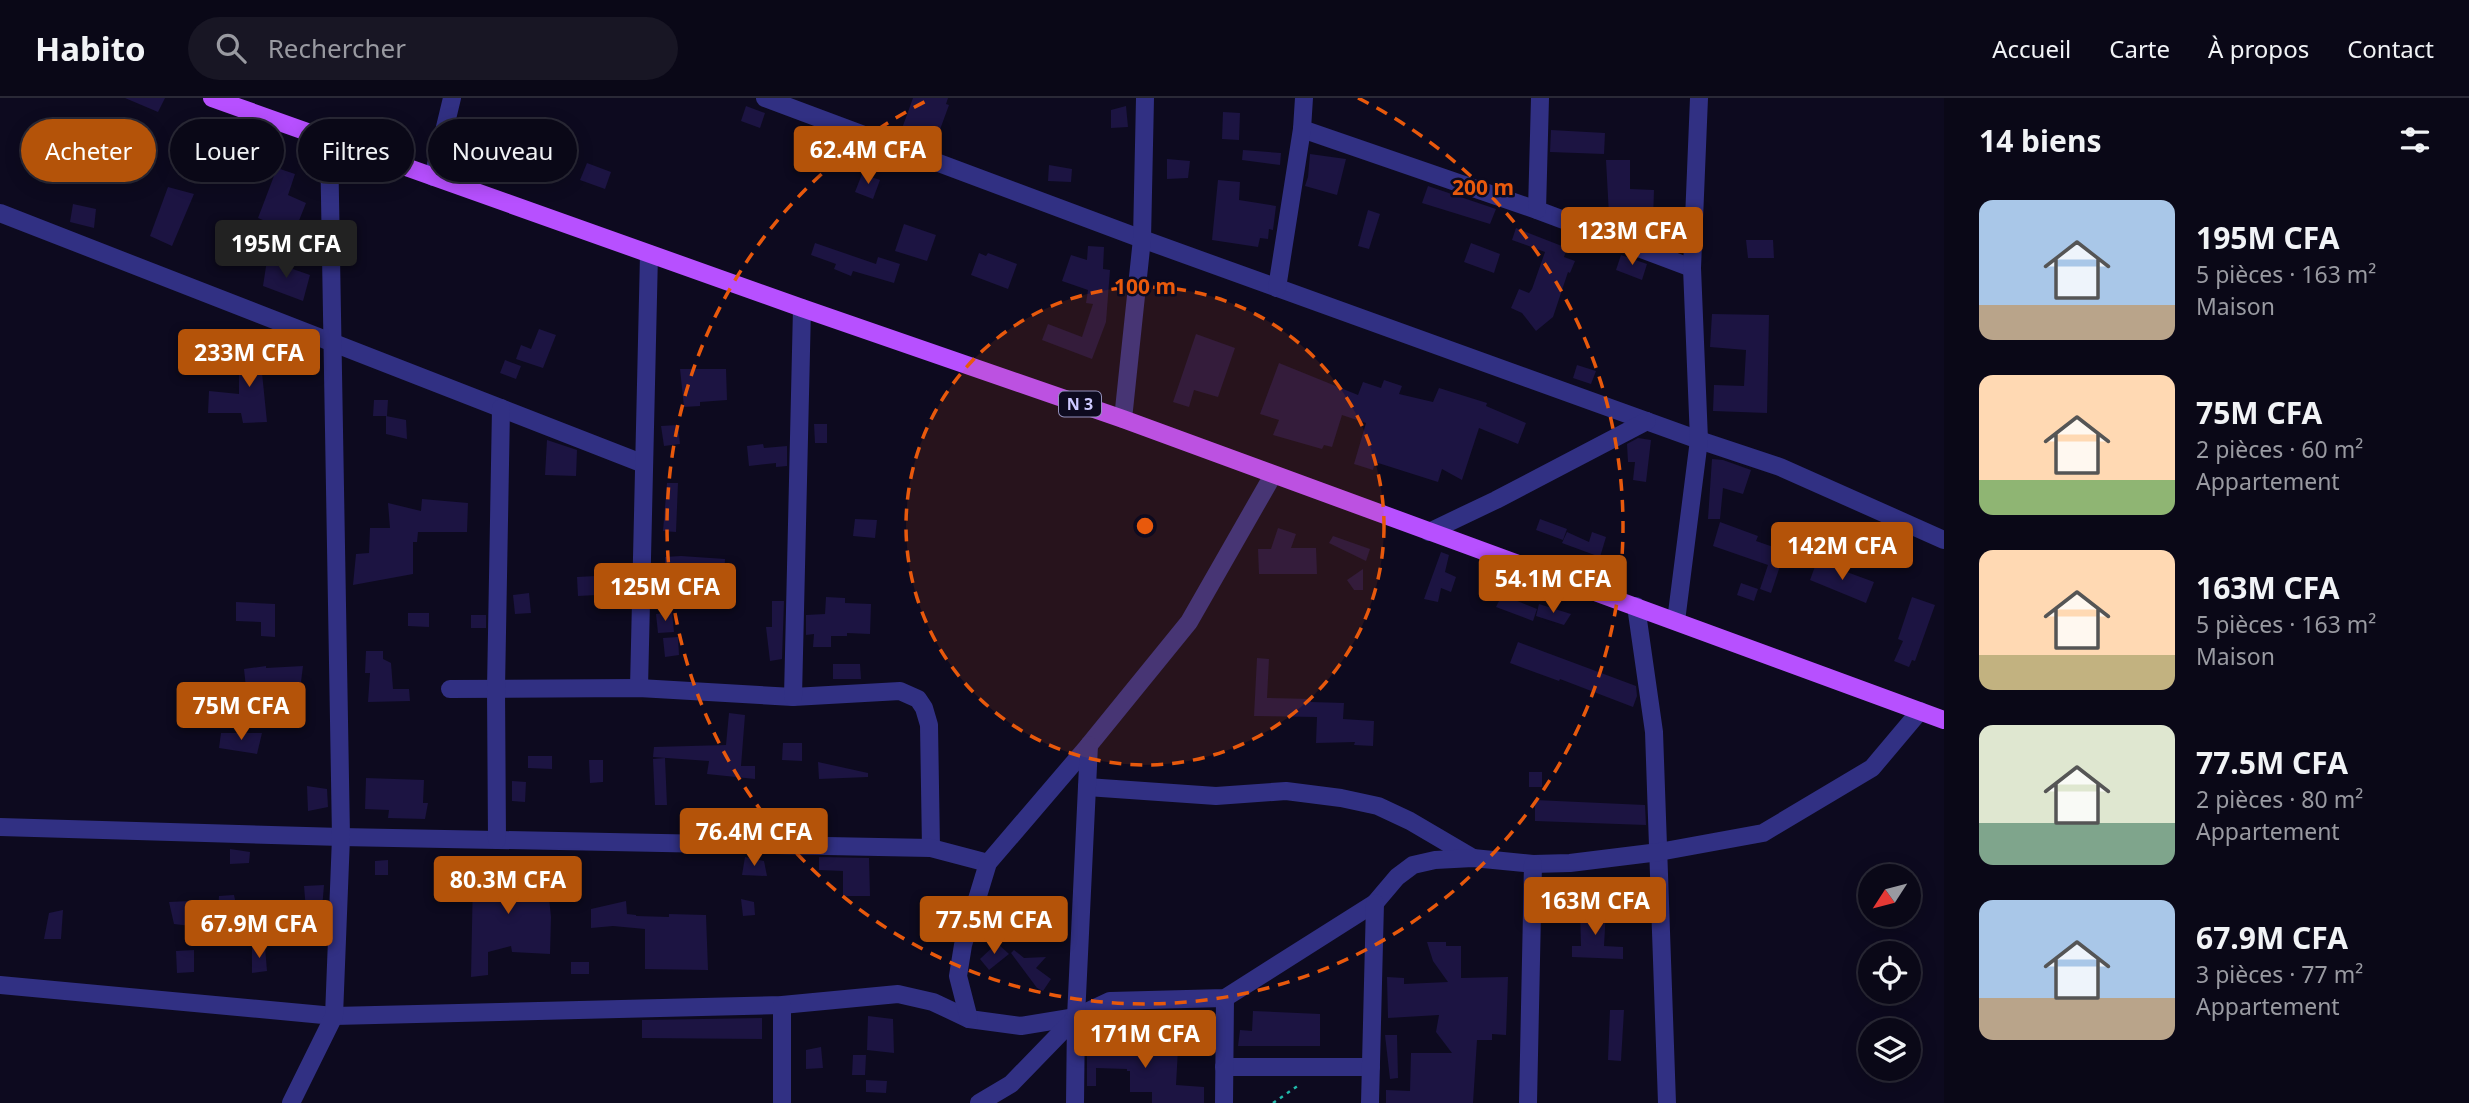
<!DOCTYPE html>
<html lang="fr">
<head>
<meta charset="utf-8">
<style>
	body { margin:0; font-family:"Noto Sans",sans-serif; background:#181624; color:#f1f3f6; height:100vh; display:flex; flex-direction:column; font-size:26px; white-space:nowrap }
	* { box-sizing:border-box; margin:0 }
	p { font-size:23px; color:#999aa1 }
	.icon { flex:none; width:38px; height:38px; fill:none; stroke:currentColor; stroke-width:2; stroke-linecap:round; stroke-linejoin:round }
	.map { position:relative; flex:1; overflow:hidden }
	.panel { display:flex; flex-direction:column; background:#0a0817; width:525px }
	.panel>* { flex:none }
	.hud { position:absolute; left:21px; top:21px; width:665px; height:63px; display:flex; gap:14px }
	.needle { width:46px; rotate:234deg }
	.fabs { position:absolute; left:1858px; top:766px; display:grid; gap:14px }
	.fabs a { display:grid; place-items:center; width:63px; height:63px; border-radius:50%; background:#0a0817; box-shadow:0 4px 18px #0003,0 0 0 2px #2a2936; font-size:35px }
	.price { position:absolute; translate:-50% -60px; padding:0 16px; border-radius:7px; background:#b45309; color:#fff; font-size:23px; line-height:46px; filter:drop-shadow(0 2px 4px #0008) }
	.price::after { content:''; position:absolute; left:50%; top:42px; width:21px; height:16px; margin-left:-10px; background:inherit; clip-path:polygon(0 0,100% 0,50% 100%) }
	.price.current { background:#222; color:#fff }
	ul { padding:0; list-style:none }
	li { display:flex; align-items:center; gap:21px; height:175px; padding:0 35px }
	li span { display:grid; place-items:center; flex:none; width:196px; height:140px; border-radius:14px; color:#555 }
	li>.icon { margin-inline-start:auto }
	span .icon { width:84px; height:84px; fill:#fffc; stroke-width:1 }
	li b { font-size:30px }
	h2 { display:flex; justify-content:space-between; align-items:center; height:84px; padding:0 35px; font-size:30px }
	.pill { padding:0 24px; border-radius:32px; background:#0a0817; box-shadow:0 4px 18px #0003,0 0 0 2px #2a2936; font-size:24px; line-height:63px }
	.pill.current { background:#b45309; color:#fff }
	header { display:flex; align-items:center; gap:42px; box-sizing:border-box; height:98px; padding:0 35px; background:#0a0817; border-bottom:2px solid #2a2936 }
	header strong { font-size:33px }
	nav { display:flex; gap:38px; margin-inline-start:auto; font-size:24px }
	.search { width:490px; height:63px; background:#181624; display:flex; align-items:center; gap:18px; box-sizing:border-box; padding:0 24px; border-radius:38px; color:#999aa1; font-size:26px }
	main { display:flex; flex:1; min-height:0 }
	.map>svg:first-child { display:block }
	.building { fill:#1c1442 }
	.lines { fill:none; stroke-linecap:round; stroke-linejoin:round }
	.path { stroke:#21baab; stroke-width:2.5; stroke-dasharray:3.5 5; stroke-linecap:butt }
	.minor { stroke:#313083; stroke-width:18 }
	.primary { stroke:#b750ff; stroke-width:18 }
	.ring { fill:none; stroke:#e8590c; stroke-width:3.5; stroke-dasharray:12 9 }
	.labels { text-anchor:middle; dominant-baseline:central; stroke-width:5; stroke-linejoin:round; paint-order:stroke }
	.shield { fill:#0d0a1f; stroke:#9390bc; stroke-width:2 }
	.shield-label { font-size:16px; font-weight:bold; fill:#cdc9ff }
	.centre { fill:#e8590c; stroke:#0d0a1f; stroke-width:3.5 }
	.ring-label { font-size:21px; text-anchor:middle; font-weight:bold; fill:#e8590c; stroke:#0d0a1f; stroke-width:5; stroke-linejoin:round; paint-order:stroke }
</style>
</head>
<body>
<header>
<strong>Habito</strong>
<div class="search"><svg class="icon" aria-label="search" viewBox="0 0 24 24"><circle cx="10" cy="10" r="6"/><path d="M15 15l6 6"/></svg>Rechercher</div>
<nav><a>Accueil</a><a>Carte</a><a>À propos</a><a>Contact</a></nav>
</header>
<main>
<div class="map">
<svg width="1944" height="1005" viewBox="0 0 1944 1005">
	<rect width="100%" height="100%" fill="#0d0a1f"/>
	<g class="building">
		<path d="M 125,0 L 165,0 L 158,14 Z"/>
		<path d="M 913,0 L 948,0 L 946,6 L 949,7 L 938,37 L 920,30 L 916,42 L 900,36 Z"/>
		<path d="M 746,8 L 765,15 L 760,30 L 741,23 Z"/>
		<path d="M 1126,8 L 1128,29 L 1111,30 L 1111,12 Z"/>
		<path d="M 1223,14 L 1240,15 L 1239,42 L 1222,41 Z"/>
		<path d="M 1551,32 L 1605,35 L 1604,56 L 1550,54 Z"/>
		<path d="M 81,34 L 113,45 L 106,65 L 75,52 Z"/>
		<path d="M 1243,52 L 1281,55 L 1280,67 L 1242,62 Z"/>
		<path d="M 1310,56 L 1346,61 L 1337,97 L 1305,88 L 1308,79 Z"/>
		<path d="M 1167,61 L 1190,63 L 1188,80 L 1167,81 Z"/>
		<path d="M 1606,62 L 1630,62 L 1630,91 L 1654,92 L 1653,122 L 1658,122 L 1652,140 L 1636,134 L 1642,118 L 1609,117 Z"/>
		<path d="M 587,65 L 611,74 L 605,91 L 580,82 Z"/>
		<path d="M 1049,67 L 1072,71 L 1071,84 L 1048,83 Z"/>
		<path d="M 277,70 L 295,76 L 288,97 L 306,105 L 294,135 L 258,120 Z"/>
		<path d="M 862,76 L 880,82 L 873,101 L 855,94 Z"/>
		<path d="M 1218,82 L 1240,84 L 1239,102 L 1276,108 L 1273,132 L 1269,131 L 1268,141 L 1260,140 L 1258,149 L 1212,142 Z"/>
		<path d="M 1428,88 L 1496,111 L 1490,126 L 1422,105 Z"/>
		<path d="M 168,89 L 194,96 L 172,148 L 150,138 Z"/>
		<path d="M 73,106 L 96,111 L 94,130 L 70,124 Z"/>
		<path d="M 1368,112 L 1380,116 L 1369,151 L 1358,148 Z"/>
		<path d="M 904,126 L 936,137 L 927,163 L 895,153 Z"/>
		<path d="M 1516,130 L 1567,150 L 1564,159 L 1575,163 L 1570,175 L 1568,174 L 1553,219 L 1536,233 L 1522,215 L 1511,210 L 1519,191 L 1529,195 L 1532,191 L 1545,154 L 1512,142 Z"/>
		<path d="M 1746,142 L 1773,142 L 1774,160 L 1748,160 Z"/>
		<path d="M 815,145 L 876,166 L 878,159 L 900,166 L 894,185 L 853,173 L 851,178 L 834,171 L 836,166 L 811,157 Z"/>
		<path d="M 1471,145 L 1500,156 L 1494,175 L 1464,164 Z"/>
		<path d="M 1088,148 L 1104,149 L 1103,171 L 1110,172 L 1106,224 L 1092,261 L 1042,242 L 1048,226 L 1082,239 L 1093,206 L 1086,205 L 1088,192 L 1062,183 L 1071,157 L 1087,162 Z"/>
		<path d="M 979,155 L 986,158 L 988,155 L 1017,166 L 1008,191 L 971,177 Z"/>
		<path d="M 1621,157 L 1647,166 L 1642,182 L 1616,172 Z"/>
		<path d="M 267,162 L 310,177 L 303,203 L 263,188 Z"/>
		<path d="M 1712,216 L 1769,217 L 1767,315 L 1713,313 L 1714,287 L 1744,288 L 1746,252 L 1710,249 Z"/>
		<path d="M 539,231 L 556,237 L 543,270 L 516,261 L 521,247 L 531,251 Z"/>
		<path d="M 1196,236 L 1235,250 L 1218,299 L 1194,292 L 1189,309 L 1173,304 Z"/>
		<path d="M 239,259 L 292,261 L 291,277 L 262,275 L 267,324 L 243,325 L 241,315 L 208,315 L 209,293 L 239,296 Z"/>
		<path d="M 505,262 L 521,268 L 516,281 L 500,275 Z"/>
		<path d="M 1279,265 L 1358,297 L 1363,284 L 1381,290 L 1384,282 L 1402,288 L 1399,296 L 1433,304 L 1439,290 L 1487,305 L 1486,308 L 1526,325 L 1518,346 L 1479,330 L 1462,382 L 1442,371 L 1438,384 L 1375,364 L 1373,372 L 1354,366 L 1366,325 L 1342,317 L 1332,349 L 1324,347 L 1322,351 L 1273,337 L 1279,322 L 1260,316 Z"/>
		<path d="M 1577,267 L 1596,273 L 1591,286 L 1573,280 Z"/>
		<path d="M 680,271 L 726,271 L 727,302 L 700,304 L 700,308 L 684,309 Z"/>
		<path d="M 374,302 L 388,302 L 387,318 L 373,318 Z"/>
		<path d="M 386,318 L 406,322 L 407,341 L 386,336 Z"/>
		<path d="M 814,326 L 827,326 L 827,345 L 815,345 Z"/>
		<path d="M 678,327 L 680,346 L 664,348 L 661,328 Z"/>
		<path d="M 1638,340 L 1651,342 L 1646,384 L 1633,382 L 1635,364 L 1628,364 L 1627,346 Z"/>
		<path d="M 547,342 L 577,352 L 576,378 L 545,377 Z"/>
		<path d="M 763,346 L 764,350 L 787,348 L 787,368 L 776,369 L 776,365 L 749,368 L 747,348 Z"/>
		<path d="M 1712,361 L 1723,362 L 1751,372 L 1743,396 L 1723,390 L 1720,421 L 1708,421 Z"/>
		<path d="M 667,385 L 678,385 L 676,434 L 663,433 Z"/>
		<path d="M 422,401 L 468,405 L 467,434 L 418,434 L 417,444 L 413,444 L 413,476 L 353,487 L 356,456 L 369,455 L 370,430 L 390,430 L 388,405 L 421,413 Z"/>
		<path d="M 855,421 L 877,422 L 875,440 L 853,438 Z"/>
		<path d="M 1540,421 L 1567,431 L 1563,442 L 1536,432 Z"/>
		<path d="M 1720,424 L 1758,438 L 1756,443 L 1785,453 L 1771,495 L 1760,491 L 1768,467 L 1713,448 Z"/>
		<path d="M 1278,430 L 1296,436 L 1291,450 L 1316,450 L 1317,476 L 1259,476 L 1258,451 L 1271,451 Z"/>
		<path d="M 1567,434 L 1589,444 L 1592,434 L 1606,439 L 1600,459 L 1562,445 Z"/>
		<path d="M 1333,438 L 1370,451 L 1366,463 L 1329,445 Z"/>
		<path d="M 1441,454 L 1449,457 L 1445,474 L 1456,479 L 1451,494 L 1441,490 L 1438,504 L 1424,501 Z"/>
		<path d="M 681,458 L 725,461 L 723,499 L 677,496 L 678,476 L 665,477 L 665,459 Z"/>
		<path d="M 1817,463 L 1874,484 L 1866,505 L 1810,482 Z"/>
		<path d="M 1363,471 L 1363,492 L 1354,492 L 1347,482 Z"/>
		<path d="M 596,478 L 597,497 L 578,498 L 577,479 Z"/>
		<rect x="621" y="478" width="9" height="19"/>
		<path d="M 1741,485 L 1758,491 L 1754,503 L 1737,497 Z"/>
		<path d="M 529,495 L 531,515 L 515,516 L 513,497 Z"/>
		<path d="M 1502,497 L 1537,511 L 1533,523 L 1496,509 Z"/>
		<path d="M 826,499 L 845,500 L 845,505 L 871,506 L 870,536 L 847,535 L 847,538 L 831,538 L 831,549 L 813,549 L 814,536 L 806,537 L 806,517 L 825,516 Z"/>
		<path d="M 1912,499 L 1935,507 L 1915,563 L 1912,562 L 1909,569 L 1894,563 L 1903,543 L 1898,541 Z"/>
		<path d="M 772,503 L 784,503 L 782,561 L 770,563 L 766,529 L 772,529 Z"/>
		<path d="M 236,504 L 275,506 L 275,539 L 261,538 L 261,524 L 236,523 Z"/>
		<path d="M 1539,506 L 1571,516 L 1564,527 L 1536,518 Z"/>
		<path d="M 672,514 L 674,534 L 658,535 L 656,516 Z"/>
		<path d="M 408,515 L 429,515 L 429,529 L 408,528 Z"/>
		<rect x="471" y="517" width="15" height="13"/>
		<path d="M 678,539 L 679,557 L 665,559 L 663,540 Z"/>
		<path d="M 1518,544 L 1636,588 L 1637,598 L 1633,609 L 1560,581 L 1559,583 L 1510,565 Z"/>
		<path d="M 366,553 L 383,553 L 383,561 L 391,565 L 393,591 L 409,591 L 410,603 L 368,604 L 370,575 L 365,575 Z"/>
		<path d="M 1257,560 L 1269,561 L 1267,600 L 1311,601 L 1311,604 L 1344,605 L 1343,621 L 1374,623 L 1373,648 L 1354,647 L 1355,644 L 1316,645 L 1317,619 L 1254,618 Z"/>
		<path d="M 833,566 L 860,566 L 861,581 L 833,581 Z"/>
		<path d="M 266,568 L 266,570 L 303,568 L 299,600 L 282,600 L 282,598 L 247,599 L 244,571 Z"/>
		<path d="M 729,615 L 745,617 L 741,668 L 755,668 L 755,681 L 707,676 L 709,663 L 653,659 L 654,649 L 726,647 Z"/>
		<path d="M 221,635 L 262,635 L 257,656 L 219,650 Z"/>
		<path d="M 783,645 L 802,645 L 802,663 L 782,662 Z"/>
		<path d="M 528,658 L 552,658 L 552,671 L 528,670 Z"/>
		<path d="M 665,660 L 667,707 L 655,707 L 653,661 Z"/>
		<path d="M 589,662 L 603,662 L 603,684 L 590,685 Z"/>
		<path d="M 818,664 L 868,675 L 868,679 L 819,681 Z"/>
		<rect x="1529" y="674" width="13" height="15"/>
		<path d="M 366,680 L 424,682 L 423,705 L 428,705 L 425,721 L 388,720 L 389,712 L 365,711 Z"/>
		<path d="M 512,683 L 526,684 L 525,704 L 512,703 Z"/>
		<path d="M 307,688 L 327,691 L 328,709 L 308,713 Z"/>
		<path d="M 1535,702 L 1645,707 L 1646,727 L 1535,723 Z"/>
		<path d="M 230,751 L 250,754 L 249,765 L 230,766 Z"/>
		<path d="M 745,759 L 764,763 L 767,778 L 742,777 Z"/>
		<path d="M 819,759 L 869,760 L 870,798 L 843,798 L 843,773 L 819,772 Z"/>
		<path d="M 388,762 L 388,777 L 375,777 L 375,763 Z"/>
		<path d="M 500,764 L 525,765 L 526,792 L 548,790 L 551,819 L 550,856 L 512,854 L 511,848 L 488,854 L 488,877 L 471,879 L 473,777 L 500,771 Z"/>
		<path d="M 324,787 L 322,811 L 306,812 L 304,788 Z"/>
		<path d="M 1613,790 L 1640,791 L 1639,810 L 1612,809 Z"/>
		<path d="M 234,797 L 237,811 L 218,813 L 219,798 Z"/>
		<path d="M 741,801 L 754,804 L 755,817 L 743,818 Z"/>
		<path d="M 190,803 L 191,828 L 174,826 L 169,804 Z"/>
		<path d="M 626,803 L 627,816 L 636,817 L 636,818 L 669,819 L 669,816 L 706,817 L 708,872 L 645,871 L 645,831 L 613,828 L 591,830 L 591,811 Z"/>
		<path d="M 1580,811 L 1606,812 L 1604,848 L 1623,849 L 1623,861 L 1572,859 L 1572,848 L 1581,848 Z"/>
		<path d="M 63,812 L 61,841 L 44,841 L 49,815 Z"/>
		<path d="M 267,813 L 291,816 L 288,833 L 264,832 Z"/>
		<path d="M 1427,844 L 1446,844 L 1446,848 L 1461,848 L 1461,880 L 1508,879 L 1506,937 L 1492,936 L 1492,942 L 1477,942 L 1473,1005 L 1386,1005 L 1386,992 L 1410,993 L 1411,955 L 1452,955 L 1436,934 L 1439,917 L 1388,920 L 1387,879 L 1404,880 L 1404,886 L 1448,884 L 1433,863 Z"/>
		<path d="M 997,845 L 1009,856 L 989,872 L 980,861 Z"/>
		<path d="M 252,849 L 265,849 L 267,873 L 252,875 Z"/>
		<path d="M 194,852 L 194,874 L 177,875 L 176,853 Z"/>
		<path d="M 1014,852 L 1024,860 L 1046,859 L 1036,870 L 1051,881 L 1043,893 L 1037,890 L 1011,855 Z"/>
		<rect x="571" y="864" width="18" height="12"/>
		<path d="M 1610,912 L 1624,912 L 1621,963 L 1608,962 Z"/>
		<path d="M 1253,913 L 1320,916 L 1320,948 L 1238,948 L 1240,932 L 1252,933 Z"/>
		<path d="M 868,918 L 893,921 L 894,955 L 867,952 Z"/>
		<path d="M 762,920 L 762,941 L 642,940 L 642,922 Z"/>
		<path d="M 1385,937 L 1397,937 L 1398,980 L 1390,981 Z"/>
		<path d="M 1151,938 L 1167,939 L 1167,950 L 1178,951 L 1176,987 L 1204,989 L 1204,1005 L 1152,1005 L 1152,994 L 1130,994 L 1130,973 L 1127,973 L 1127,971 L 1096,970 L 1096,988 L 1087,988 L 1087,946 L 1151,948 Z"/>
		<path d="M 821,949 L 823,970 L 806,971 L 806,952 Z"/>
		<path d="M 853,957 L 866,957 L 865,977 L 852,977 Z"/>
		<path d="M 866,982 L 887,983 L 886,995 L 866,994 Z"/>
	</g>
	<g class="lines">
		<path class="path" d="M 1273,1005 L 1299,987"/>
		<g class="minor">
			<path d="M 765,0 L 1142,141 L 1699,342 L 1780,369 L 1944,442"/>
			<path d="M 1302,31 L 1537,112 L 1692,170"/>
			<path d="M 433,79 L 452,0"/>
			<path d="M 1537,112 L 1540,0"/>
			<path d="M 0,115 L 644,366"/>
			<path d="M 1277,190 L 1302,31 L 1304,0"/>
			<path d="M 1123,321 L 1142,141 L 1145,0"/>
			<path d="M 1429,434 L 1496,402 L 1647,323"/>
			<path d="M 1636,508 L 1654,634 L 1667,1005"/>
			<path d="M 1676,523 L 1699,342 L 1692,170 L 1699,0"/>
			<path d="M 639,590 L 649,156"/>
			<path d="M 450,591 L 639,590 L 793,599 L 900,593 L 918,601 L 924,610 L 929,627 L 931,750"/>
			<path d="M 793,599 L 802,210"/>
			<path d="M 1087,689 L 1216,698 L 1286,693 L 1341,700 L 1378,708 L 1410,723 L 1473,760"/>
			<path d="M 0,729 L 341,739 L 931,750 L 988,765"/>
			<path d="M 497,742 L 496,591 L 501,310"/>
			<path d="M 0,887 L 334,918 L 782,907 L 898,896 L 933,904 L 969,921 L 1021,928 L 1076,919 L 1110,903 L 1225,900 L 1375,805 L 1397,779 L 1413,767 L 1435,762 L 1473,760 L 1533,766 L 1570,765 L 1659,754 L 1763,735 L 1872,670 L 1920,613"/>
			<path d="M 782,907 L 782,1005"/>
			<path d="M 969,921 L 958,878 L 963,847 L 988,765 L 1089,647 L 1189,524 L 1273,377"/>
			<path d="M 1224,969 L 1371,969"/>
			<path d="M 291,1005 L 334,918 L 341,739 L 329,42"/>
			<path d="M 979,1005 L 1011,986 L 1076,919"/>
			<path d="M 1075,1005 L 1076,919 L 1089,647"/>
			<path d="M 1224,1005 L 1225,900"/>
			<path d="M 1370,1005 L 1375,805"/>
			<path d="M 1528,1005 L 1533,766"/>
		</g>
		<path class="primary" d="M 212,0 L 802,210 L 1123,321 L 1944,622"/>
	</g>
	<circle cx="1145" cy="428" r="239" fill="#e8590c" fill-opacity=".12"/>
	<g class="ring">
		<circle cx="1145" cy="428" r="239"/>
		<path d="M1358 0A478 478 0 1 1 932 0"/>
	</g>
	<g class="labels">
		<rect class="shield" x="1059" y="293.5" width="42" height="25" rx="5"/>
		<g class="shield-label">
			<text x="1080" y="306">N 3</text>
		</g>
	</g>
	<circle cx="1145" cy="428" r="10" class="centre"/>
	<g class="ring-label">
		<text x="1483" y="97">200 m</text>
		<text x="1145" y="196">100 m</text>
	</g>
</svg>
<div class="fabs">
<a><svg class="needle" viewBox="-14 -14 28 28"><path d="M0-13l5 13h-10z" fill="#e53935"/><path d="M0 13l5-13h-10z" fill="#999aa1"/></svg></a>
<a><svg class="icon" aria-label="locate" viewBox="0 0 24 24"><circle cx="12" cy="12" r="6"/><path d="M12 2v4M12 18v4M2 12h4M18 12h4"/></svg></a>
<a><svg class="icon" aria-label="layers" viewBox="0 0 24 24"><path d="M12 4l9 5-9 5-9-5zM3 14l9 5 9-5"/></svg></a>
</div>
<b class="price" style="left:868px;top:88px">62.4M CFA</b>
<b class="price" style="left:1632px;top:169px">123M CFA</b>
<b class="price current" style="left:286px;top:182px">195M CFA</b>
<b class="price" style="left:249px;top:291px">233M CFA</b>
<b class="price" style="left:1842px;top:484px">142M CFA</b>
<b class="price" style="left:1553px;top:517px">54.1M CFA</b>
<b class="price" style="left:665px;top:525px">125M CFA</b>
<b class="price" style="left:241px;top:644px">75M CFA</b>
<b class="price" style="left:754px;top:770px">76.4M CFA</b>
<b class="price" style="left:508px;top:818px">80.3M CFA</b>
<b class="price" style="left:1595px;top:839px">163M CFA</b>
<b class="price" style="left:994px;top:858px">77.5M CFA</b>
<b class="price" style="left:259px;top:862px">67.9M CFA</b>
<b class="price" style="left:1145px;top:972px">171M CFA</b>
<div class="hud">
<a class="pill current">Acheter</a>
<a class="pill">Louer</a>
<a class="pill">Filtres</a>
<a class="pill">Nouveau</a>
</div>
</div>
<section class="panel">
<h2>14 biens<svg class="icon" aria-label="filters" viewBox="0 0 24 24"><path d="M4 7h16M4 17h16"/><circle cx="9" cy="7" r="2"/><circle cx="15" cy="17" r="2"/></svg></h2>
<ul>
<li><span style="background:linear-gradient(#a9c7e8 75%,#b9a48a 0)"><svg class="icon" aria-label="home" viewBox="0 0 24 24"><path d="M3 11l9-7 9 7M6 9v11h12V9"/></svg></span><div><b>195M CFA</b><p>5 pièces · 163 m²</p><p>Maison</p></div></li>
<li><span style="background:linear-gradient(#ffd9b3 75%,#8fb573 0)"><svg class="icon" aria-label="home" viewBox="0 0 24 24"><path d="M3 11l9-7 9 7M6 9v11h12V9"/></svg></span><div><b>75M CFA</b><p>2 pièces · 60 m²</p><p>Appartement</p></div></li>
<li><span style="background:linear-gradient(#ffd9b3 75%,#c2b280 0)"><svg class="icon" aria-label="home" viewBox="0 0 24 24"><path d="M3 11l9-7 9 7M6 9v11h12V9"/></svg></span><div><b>163M CFA</b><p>5 pièces · 163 m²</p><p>Maison</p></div></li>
<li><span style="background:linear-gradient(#dfe7d0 70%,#7fa58c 0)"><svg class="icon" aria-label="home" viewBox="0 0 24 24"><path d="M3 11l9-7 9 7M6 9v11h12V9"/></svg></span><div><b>77.5M CFA</b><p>2 pièces · 80 m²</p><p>Appartement</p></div></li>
<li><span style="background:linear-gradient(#a9c7e8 70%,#b9a48a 0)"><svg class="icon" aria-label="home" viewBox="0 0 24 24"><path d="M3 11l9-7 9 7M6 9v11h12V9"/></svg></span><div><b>67.9M CFA</b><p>3 pièces · 77 m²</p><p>Appartement</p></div></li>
</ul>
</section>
</main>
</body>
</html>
